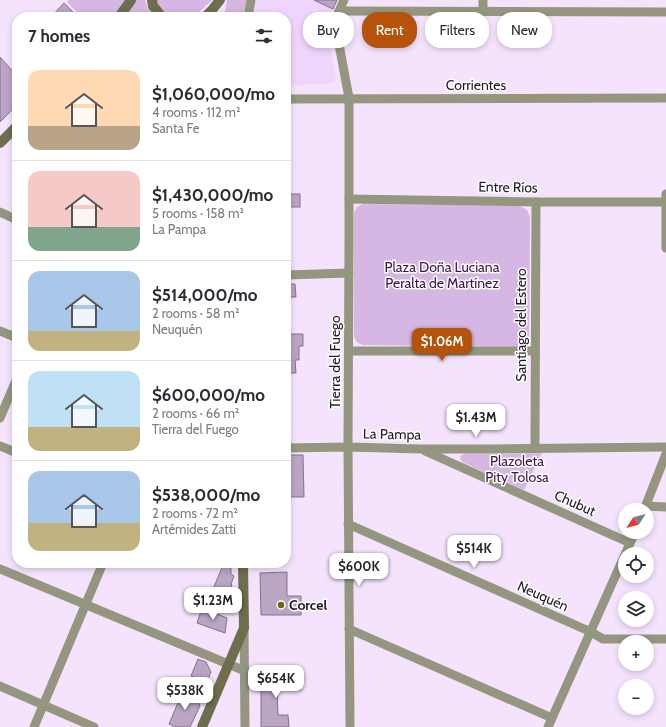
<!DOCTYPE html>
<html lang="en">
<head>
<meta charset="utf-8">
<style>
	body { margin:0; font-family:Cabin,sans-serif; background:#f2f2f3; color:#2b2b33; height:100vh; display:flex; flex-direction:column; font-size:15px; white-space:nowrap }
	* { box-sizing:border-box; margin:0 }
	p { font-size:13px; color:#7c7c81 }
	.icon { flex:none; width:22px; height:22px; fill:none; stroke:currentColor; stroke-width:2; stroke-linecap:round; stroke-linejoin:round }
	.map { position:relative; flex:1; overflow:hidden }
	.drawer { position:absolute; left:12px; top:12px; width:279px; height:556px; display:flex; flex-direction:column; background:#fff; border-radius:16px; box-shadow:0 2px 6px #0003 }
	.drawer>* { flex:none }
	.top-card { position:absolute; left:303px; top:12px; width:303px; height:36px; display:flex; gap:8px }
	.needle { width:26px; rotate:234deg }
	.controls { position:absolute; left:618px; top:503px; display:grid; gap:8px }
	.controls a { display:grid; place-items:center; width:36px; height:36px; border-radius:50%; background:#fff; box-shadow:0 2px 6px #0003; font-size:20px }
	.price { position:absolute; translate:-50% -34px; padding:0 9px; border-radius:8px; background:#fff; color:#222; font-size:13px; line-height:26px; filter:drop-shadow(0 1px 2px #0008) }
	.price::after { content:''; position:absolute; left:50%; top:24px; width:12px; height:9px; margin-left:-6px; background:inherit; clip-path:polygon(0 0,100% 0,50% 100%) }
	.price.current { background:#b45309; color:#fff }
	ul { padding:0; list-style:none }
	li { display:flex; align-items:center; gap:12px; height:100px; padding:0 16px }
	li+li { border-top:1px solid #e1e1e2 }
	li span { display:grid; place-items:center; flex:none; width:112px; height:80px; border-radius:12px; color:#555 }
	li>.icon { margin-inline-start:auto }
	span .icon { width:48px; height:48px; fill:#fffc; stroke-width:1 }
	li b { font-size:17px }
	h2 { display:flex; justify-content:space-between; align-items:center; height:48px; padding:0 16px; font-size:17px }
	.tag { padding:0 14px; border-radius:16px; background:#fff; box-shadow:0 2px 6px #0003; font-size:14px; line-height:36px }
	.tag.current { background:#b45309; color:#fff }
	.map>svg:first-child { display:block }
	.built { fill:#efd4fb }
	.green { fill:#d6b7e3 }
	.building { fill:#baa5c4; stroke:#85718d }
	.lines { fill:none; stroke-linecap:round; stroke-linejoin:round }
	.minor { stroke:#959680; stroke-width:9 }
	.secondary { stroke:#6d6e4e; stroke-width:10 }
	.poi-dot { fill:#696906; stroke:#fff; stroke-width:1.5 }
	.labels { text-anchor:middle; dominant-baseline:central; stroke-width:3; stroke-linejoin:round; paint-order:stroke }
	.street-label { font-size:14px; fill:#221a26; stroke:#fff }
	.park-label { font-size:14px; fill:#3d164c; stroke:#fff }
	.poi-label { font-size:14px; font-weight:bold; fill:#221a26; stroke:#fff; text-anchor:start }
</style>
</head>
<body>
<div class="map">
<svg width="666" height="727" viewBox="0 0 666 727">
	<rect width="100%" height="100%" fill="#f5e3fd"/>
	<path class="built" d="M 256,0 L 338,0 L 334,9 L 326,20 L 336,80 L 330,84 L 286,85 L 286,17 L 253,17 Z"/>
	<g class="green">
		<path d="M 69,0 L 125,0 L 115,17 L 82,17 L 67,2 Z"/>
		<path d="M 135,0 L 145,0 L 148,8 L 153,15 L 153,17 L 123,17 Z"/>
		<path d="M 156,0 L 212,0 L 194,17 C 176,17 164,21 156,0 Z"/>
		<path d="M 227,0 L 247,0 L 243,17 L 224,17 Z"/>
		<path d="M 363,204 L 520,206 L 527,210 L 530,217 L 529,337 L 526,344 L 520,347 L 363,345 C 357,343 355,341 354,334 L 354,213 L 357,207 Z"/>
		<path d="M 542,453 L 524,490 L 462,462 L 460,458 L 461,456 L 464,454 Z"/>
	</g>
	<g class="building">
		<path d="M 314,0 L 337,0 L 333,9 Z"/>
		<path d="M 64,3 L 78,17 L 51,17 Z"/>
		<path d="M 0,57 L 17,76 L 17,105 L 0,122 Z"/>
		<rect x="286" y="194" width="14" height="13"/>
		<path d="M 286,284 L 295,284 L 296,297 L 286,297 Z"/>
		<path d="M 286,334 L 303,334 L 303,346 L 299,346 L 299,360 L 295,360 L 296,373 L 286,373 Z"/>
		<path d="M 286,455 L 303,455 L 304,497 L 286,497 Z"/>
		<path d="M 224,563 L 231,563 L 231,574 L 234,576 L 231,584 L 232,585 L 228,595 L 213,589 Z"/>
		<path d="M 287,572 L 287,596 L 301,596 L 301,615 L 261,615 L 260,573 Z"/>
		<path d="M 202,608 L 227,618 L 225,633 L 197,623 Z"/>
		<path d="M 198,659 L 206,662 L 211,672 L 207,682 L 191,676 Z"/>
		<path d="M 301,676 L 301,690 L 277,690 L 278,715 L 288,715 L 289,727 L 261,727 L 261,677 Z"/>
		<path d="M 182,693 L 199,698 L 198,700 L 200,706 L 190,727 L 175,727 L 169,724 Z"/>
	</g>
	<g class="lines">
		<g class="minor">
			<path d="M 344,0 L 339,11 L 335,23 L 349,98 L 349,243 L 348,447 L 350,727"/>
			<path d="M 339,11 L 666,12"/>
			<path d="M 483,12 L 483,0"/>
			<path d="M 248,17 L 251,0"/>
			<path d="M 286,99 L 666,98"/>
			<path d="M 666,194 L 666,248"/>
			<path d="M 349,199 L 536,202 L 666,202"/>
			<path d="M 0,212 L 17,220"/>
			<path d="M 286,275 L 349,273"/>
			<path d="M 0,331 L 17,338"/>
			<path d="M 349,351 L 535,351"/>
			<path d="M 0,418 L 17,378"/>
			<path d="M 0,446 L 17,453"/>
			<path d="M 286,448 L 348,447 L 421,449 L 497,449 L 666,447"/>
			<path d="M 535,448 L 536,202"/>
			<path d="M 425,451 L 630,543"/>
			<path d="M 646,506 L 666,507"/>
			<path d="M 644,510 L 666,454"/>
			<path d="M 348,524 L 591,632 L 603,639 L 666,639"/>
			<path d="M 0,569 L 245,671"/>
			<path d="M 244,628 L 245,727"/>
			<path d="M 349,629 L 552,718"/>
			<path d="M 0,686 L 94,727"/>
			<path d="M 34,727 L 103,563"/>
			<path d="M 548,727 L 635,532"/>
		</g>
		<g class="secondary">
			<path d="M 152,0 L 153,6 L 162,17"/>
			<path d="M 119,17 L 131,0"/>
			<path d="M 205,17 L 212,10 L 220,0"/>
			<path d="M 0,143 L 17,126"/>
			<path d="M 202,727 L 244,628 L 243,563"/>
		</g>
	</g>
	<circle class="poi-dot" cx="281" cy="605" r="4"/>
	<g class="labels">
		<g class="street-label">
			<text x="476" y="85">Corrientes</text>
			<text transform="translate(508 187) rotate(1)">Entre Ríos</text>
			<text transform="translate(521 325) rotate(-90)">Santiago del Estero</text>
			<text transform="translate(335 362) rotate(-90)">Tierra del Fuego</text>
			<text transform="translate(392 434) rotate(1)">La Pampa</text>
			<text transform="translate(575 503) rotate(24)">Chubut</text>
			<text transform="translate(543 596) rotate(24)">Neuquén</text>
		</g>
		<g class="park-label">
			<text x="442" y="267">Plaza Doña Luciana<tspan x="442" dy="16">Peralta de Martínez</tspan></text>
			<text x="517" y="461">Plazoleta<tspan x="517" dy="16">Pity Tolosa</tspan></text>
		</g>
		<g class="poi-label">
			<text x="289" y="605">Corcel</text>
		</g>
	</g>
</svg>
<div class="controls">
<a><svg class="needle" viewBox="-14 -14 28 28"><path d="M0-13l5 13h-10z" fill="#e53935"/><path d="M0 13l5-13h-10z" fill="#7c7c81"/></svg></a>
<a><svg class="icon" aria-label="locate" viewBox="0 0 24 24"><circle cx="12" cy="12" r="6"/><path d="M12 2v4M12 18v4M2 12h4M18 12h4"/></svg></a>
<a><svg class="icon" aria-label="layers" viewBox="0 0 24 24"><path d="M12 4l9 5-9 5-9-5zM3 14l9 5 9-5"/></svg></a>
<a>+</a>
<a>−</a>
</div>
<b class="price current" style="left:442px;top:362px">$1.06M</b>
<b class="price" style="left:476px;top:438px">$1.43M</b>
<b class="price" style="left:474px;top:569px">$514K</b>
<b class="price" style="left:359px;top:587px">$600K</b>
<b class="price" style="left:213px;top:621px">$1.23M</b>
<b class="price" style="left:276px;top:699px">$654K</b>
<b class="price" style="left:185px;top:711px">$538K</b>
<div class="top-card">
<a class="tag">Buy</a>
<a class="tag current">Rent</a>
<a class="tag">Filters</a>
<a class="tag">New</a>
</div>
<section class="drawer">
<h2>7 homes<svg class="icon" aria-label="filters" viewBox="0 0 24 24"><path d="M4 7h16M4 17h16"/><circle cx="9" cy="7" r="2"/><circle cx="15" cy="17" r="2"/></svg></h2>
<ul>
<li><span style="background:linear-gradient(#ffd9b3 70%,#b9a48a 0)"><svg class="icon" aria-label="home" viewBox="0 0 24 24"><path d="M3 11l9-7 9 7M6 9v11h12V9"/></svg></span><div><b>$1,060,000/mo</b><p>4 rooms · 112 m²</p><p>Santa Fe</p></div></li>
<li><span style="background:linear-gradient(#f6c9c9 70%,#7fa58c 0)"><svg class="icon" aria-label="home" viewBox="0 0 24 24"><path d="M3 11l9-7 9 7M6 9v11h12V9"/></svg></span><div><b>$1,430,000/mo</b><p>5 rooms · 158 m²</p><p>La Pampa</p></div></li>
<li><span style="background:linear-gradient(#a9c7e8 75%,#c2b280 0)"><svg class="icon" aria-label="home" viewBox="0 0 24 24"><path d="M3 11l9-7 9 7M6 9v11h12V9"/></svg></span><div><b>$514,000/mo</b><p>2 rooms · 58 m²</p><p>Neuquén</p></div></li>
<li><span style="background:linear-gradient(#bfe0f5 70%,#c2b280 0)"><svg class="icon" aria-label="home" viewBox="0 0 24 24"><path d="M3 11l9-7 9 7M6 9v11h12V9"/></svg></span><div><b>$600,000/mo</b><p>2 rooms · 66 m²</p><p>Tierra del Fuego</p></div></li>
<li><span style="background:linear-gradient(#a9c7e8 65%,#c2b280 0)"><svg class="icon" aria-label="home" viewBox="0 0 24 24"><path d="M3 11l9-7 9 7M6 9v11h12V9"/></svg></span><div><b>$538,000/mo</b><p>2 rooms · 72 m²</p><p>Artémides Zatti</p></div></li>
</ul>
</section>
</div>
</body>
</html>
